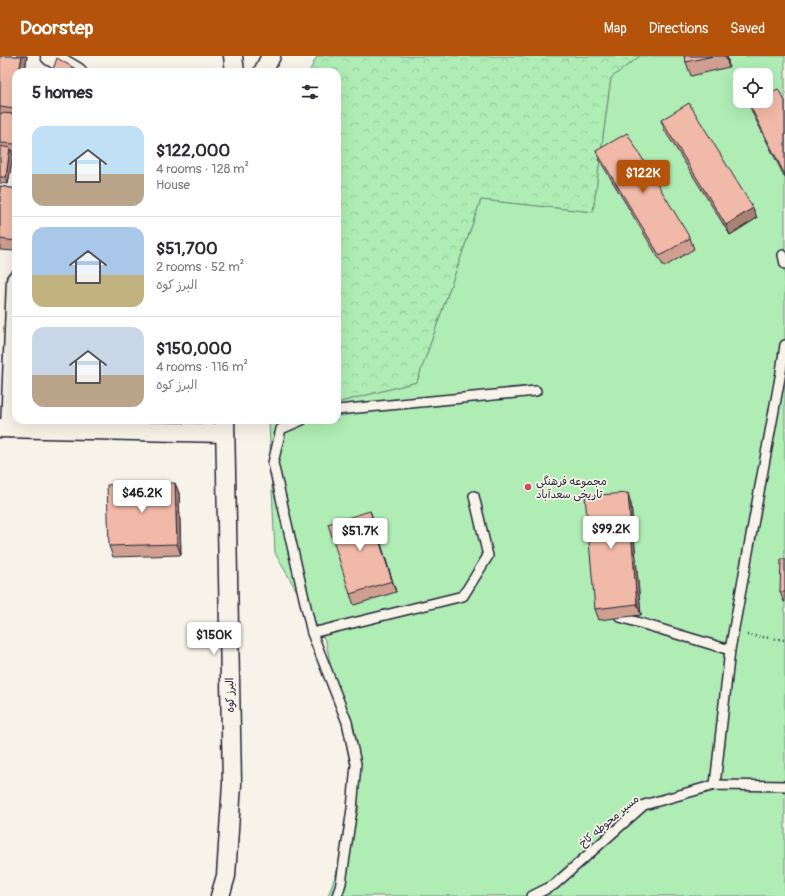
<!DOCTYPE html>
<html lang="en">
<head>
<meta charset="utf-8">
<style>
	body { margin:0; font-family:Pangolin,"Playpen Sans Arabic",sans-serif; background:#f2f2f3; color:#2b2b33; height:100vh; display:flex; flex-direction:column; font-size:15px; white-space:nowrap }
	* { box-sizing:border-box; margin:0 }
	p { font-size:13px; color:#7c7c81 }
	.icon { flex:none; width:22px; height:22px; fill:none; stroke:currentColor; stroke-width:2; stroke-linecap:round; stroke-linejoin:round }
	.map { position:relative; flex:1; overflow:hidden }
	.drawer { position:absolute; left:12px; top:12px; width:329px; height:356px; display:flex; flex-direction:column; background:#fff; border-radius:12px; box-shadow:0 4px 16px #0002 }
	.drawer>* { flex:none }
	.tools { position:absolute; left:733px; top:12px; display:grid; gap:8px }
	.tools a { display:grid; place-items:center; width:40px; height:40px; border-radius:8px; background:#fff; box-shadow:0 4px 16px #0002; font-size:20px }
	.price { position:absolute; translate:-50% -34px; padding:0 9px; border-radius:4px; background:#fff; color:#222; font-size:13px; line-height:26px; filter:drop-shadow(0 1px 2px #0008) }
	.price::after { content:''; position:absolute; left:50%; top:24px; width:12px; height:9px; margin-left:-6px; background:inherit; clip-path:polygon(0 0,100% 0,50% 100%) }
	.price.selected { background:#b45309; color:#fff }
	ul { padding:0; list-style:none }
	li { display:flex; align-items:center; gap:12px; height:100px; padding:0 20px }
	li+li { border-top:1px solid #e1e1e2 }
	li span { display:grid; place-items:center; flex:none; width:112px; height:80px; border-radius:12px; color:#555 }
	li>.icon { margin-inline-start:auto }
	span .icon { width:48px; height:48px; fill:#fffc; stroke-width:1 }
	li b { font-size:17px }
	h2 { display:flex; justify-content:space-between; align-items:center; height:48px; padding:0 20px; font-size:17px }
	header { display:flex; align-items:center; gap:24px; box-sizing:border-box; height:56px; padding:0 20px; background:#b45309; color:#fff }
	header strong { font-size:19px }
	nav { display:flex; gap:22px; margin-inline-start:auto; font-size:14px }
	.map>svg:first-child { display:block }
	.forest { fill:url(#forest-crowns); stroke:#688878 }
	.park { fill:#afedb4; stroke:#688878; fill-rule:evenodd }
	.lines { fill:none; stroke-linecap:round; stroke-linejoin:round }
	.service-casing { stroke:#22223b; stroke-width:12 }
	.minor-casing { stroke:#22223b; stroke-width:21 }
	.path { stroke:#22223b; stroke-width:2.5; stroke-dasharray:1 3; stroke-linecap:butt }
	.service { stroke:#f7f3e8; stroke-width:9 }
	.minor { stroke:#f7f3e8; stroke-width:18 }
	.wall { fill:#cf9f90; stroke:#22223b }
	.shaded-wall { fill:#a98275; stroke:#22223b }
	.building { fill:#f1b9a7; stroke:#22223b }
	.poi-dot { fill:#d1495b; stroke:#f7f3e8; stroke-width:1.5 }
	.labels { text-anchor:middle; dominant-baseline:central; stroke-width:3.5; stroke-linejoin:round; paint-order:stroke }
	.poi-label { font-size:11px; fill:#22223b; stroke:#f7f3e8; text-anchor:start }
	.street-label { font-size:11px; fill:#22223b; stroke:#f7f3e8 }
</style>
</head>
<body>
<header>
<strong>Doorstep</strong>
<nav><a>Map</a><a>Directions</a><a>Saved</a></nav>
</header>
<div class="map">
<svg width="785" height="840" viewBox="0 0 785 840">
	<defs>
		<pattern id="forest-crowns" width="20" height="18" patternUnits="userSpaceOnUse"><rect width="20" height="18" fill="#afedb4"/><path d="M2 6a3 3 0 1 1 6 0M12 15a3 3 0 1 1 6 0" fill="none" stroke="#96cb9c"/></pattern>
	</defs>
	<rect width="100%" height="100%" fill="#f7f3e8"/>
	<filter id="ink" filterUnits="userSpaceOnUse"><feTurbulence type="fractalNoise" baseFrequency=".025" numOctaves="2"/><feDisplacementMap in="SourceGraphic" scale="8" xChannelSelector="R" yChannelSelector="G"/><feConvolveMatrix kernelMatrix="1 2 1 2 8 2 1 2 1" color-interpolation-filters="sRGB"/></filter>
	<g filter="url(#ink)">
		<path class="forest" d="M 317,0 L 640,0 L 611,22 L 593,156 L 481,144 L 417,326 L 337,347 L 337,16 L 309,16 Z"/>
		<path class="park" d="M 640,0 L 785,0 L 785,840 L 328,840 L 359,753 L 326,586 L 275,497 L 269,365 L 337,364 L 337,347 L 417,326 L 481,144 L 593,156 L 611,22 ZM 740,19 L 766,19 L 766,45 L 740,45 Z"/>
		<g class="lines">
			<defs>
				<g id="service">
					<path d="M 783,199 L 785,208"/>
					<path d="M 337,354 L 536,335"/>
					<path d="M 302,364 L 281,373 L 273,407 L 312,577"/>
					<path d="M 620,561 L 730,594"/>
					<path d="M 715,729 L 730,594 L 781,316 L 785,289"/>
					<path d="M 337,840 L 341,827 L 352,753 L 356,708 L 347,666 L 312,577 L 463,540 L 488,500 L 474,440"/>
					<path d="M 532,840 L 554,829 L 644,749 L 715,729 L 785,730"/>
				</g>
				<g id="minor">
					<path d="M 50,0 L 77,16"/>
					<path d="M 233,0 L 235,16"/>
					<path d="M 263,16 L 271,0"/>
					<path d="M 0,372 L 225,377"/>
					<path d="M 10,372 L 16,224"/>
					<path d="M 220,840 L 226,820 L 232,728 L 225,364"/>
				</g>
			</defs>
			<use href="#service" class="service-casing"/>
			<use href="#minor" class="minor-casing"/>
			<path class="path" d="M 747,579 L 785,584"/>
			<use href="#service" class="service"/>
			<use href="#minor" class="minor"/>
		</g>
		<g class="wall">
			<path d="M 0,0 L 27,0 L 25,16 L 16,16 L 16,95 L 11,95 L 13,99 L 8,128 L 0,127 Z"/>
			<path d="M 684,0 L 727,0 L 729,11 L 691,20 L 686,6 Z"/>
			<path d="M 785,45 L 785,122 L 753,58 L 749,48 Z"/>
			<path d="M 661,64 L 753,152 L 757,162 L 730,179 L 665,75 Z"/>
			<path d="M 596,95 L 690,182 L 694,193 L 664,211 L 600,105 Z"/>
			<path d="M 0,130 L 16,133 L 16,195 L 0,194 Z"/>
			<path d="M 175,427 L 179,437 L 181,499 L 113,501 L 109,490 Z"/>
			<path d="M 631,448 L 641,559 L 599,564 L 595,553 Z"/>
			<path d="M 370,455 L 396,536 L 354,549 L 350,538 Z"/>
			<path d="M 785,503 L 785,546 L 784,546 L 780,536 Z"/>
		</g>
		<g class="shaded-wall">
			<path d="M 22,0 L 27,0 L 25,16 L 19,16 Z"/>
			<path d="M 725,0 L 727,0 L 729,11 Z"/>
			<path d="M 16,38 L 16,59 L 14,53 Z"/>
			<path d="M 337,53 L 339,58 L 337,61 Z"/>
			<path d="M 10,92 L 13,99 L 8,128 L 6,121 Z"/>
			<path d="M 753,152 L 757,162 L 730,179 L 726,169 Z"/>
			<path d="M 175,427 L 179,437 L 181,499 L 177,488 Z"/>
			<path d="M 628,437 L 631,448 L 641,559 L 637,548 Z"/>
			<path d="M 370,455 L 374,465 L 396,536 L 392,525 Z"/>
		</g>
		<g class="building">
			<path d="M 0,0 L 22,0 L 19,16 L 16,16 L 16,38 L 14,53 L 0,51 Z"/>
			<path d="M 684,0 L 713,0 L 686,6 Z"/>
			<path d="M 57,2 L 81,16 L 52,16 Z"/>
			<path d="M 778,33 L 785,45 L 785,119 L 749,48 L 755,45 L 766,45 L 766,39 Z"/>
			<path d="M 689,47 L 753,152 L 726,169 L 661,64 Z"/>
			<path d="M 0,57 L 16,58 L 16,88 L 0,87 Z"/>
			<path d="M 627,77 L 690,182 L 660,200 L 596,95 Z"/>
			<path d="M 0,90 L 10,92 L 6,121 L 0,121 Z"/>
			<path d="M 0,130 L 16,133 L 16,185 L 0,183 Z"/>
			<path d="M 175,427 L 177,488 L 109,490 L 107,429 Z"/>
			<path d="M 628,437 L 637,548 L 595,553 L 585,440 Z"/>
			<path d="M 370,455 L 392,525 L 350,538 L 328,468 Z"/>
			<path d="M 781,503 L 785,503 L 785,536 L 780,536 Z"/>
		</g>
	</g>
	<circle class="poi-dot" cx="528" cy="431" r="4"/>
	<g class="labels">
		<g class="poi-label">
			<text x="536" y="425">مجموعه فرهنگی<tspan x="536" dy="13">تاریخی سعدآباد</tspan></text>
		</g>
		<g class="street-label">
			<text transform="translate(230 639) rotate(-91)">البرز کوه</text>
			<text transform="translate(609 765) rotate(-40)">مسیر محوطه کاخ</text>
		</g>
	</g>
</svg>
<div class="tools">
<a><svg class="icon" aria-label="locate" viewBox="0 0 24 24"><circle cx="12" cy="12" r="6"/><path d="M12 2v4M12 18v4M2 12h4M18 12h4"/></svg></a>
</div>
<b class="price selected" style="left:643px;top:138px">$122K</b>
<b class="price" style="left:142px;top:458px">$46.2K</b>
<b class="price" style="left:611px;top:494px">$99.2K</b>
<b class="price" style="left:360px;top:496px">$51.7K</b>
<b class="price" style="left:214px;top:600px">$150K</b>
<section class="drawer">
<h2>5 homes<svg class="icon" aria-label="filters" viewBox="0 0 24 24"><path d="M4 7h16M4 17h16"/><circle cx="9" cy="7" r="2"/><circle cx="15" cy="17" r="2"/></svg></h2>
<ul>
<li><span style="background:linear-gradient(#bfe0f5 60%,#b9a48a 0)"><svg class="icon" aria-label="home" viewBox="0 0 24 24"><path d="M3 11l9-7 9 7M6 9v11h12V9"/></svg></span><div><b>$122,000</b><p>4 rooms · 128 m²</p><p>House</p></div></li>
<li><span style="background:linear-gradient(#a9c7e8 60%,#c2b280 0)"><svg class="icon" aria-label="home" viewBox="0 0 24 24"><path d="M3 11l9-7 9 7M6 9v11h12V9"/></svg></span><div><b>$51,700</b><p>2 rooms · 52 m²</p><p>البرز کوه</p></div></li>
<li><span style="background:linear-gradient(#c9d6e8 60%,#b9a48a 0)"><svg class="icon" aria-label="home" viewBox="0 0 24 24"><path d="M3 11l9-7 9 7M6 9v11h12V9"/></svg></span><div><b>$150,000</b><p>4 rooms · 116 m²</p><p>البرز کوه</p></div></li>
</ul>
</section>
</div>
</body>
</html>
